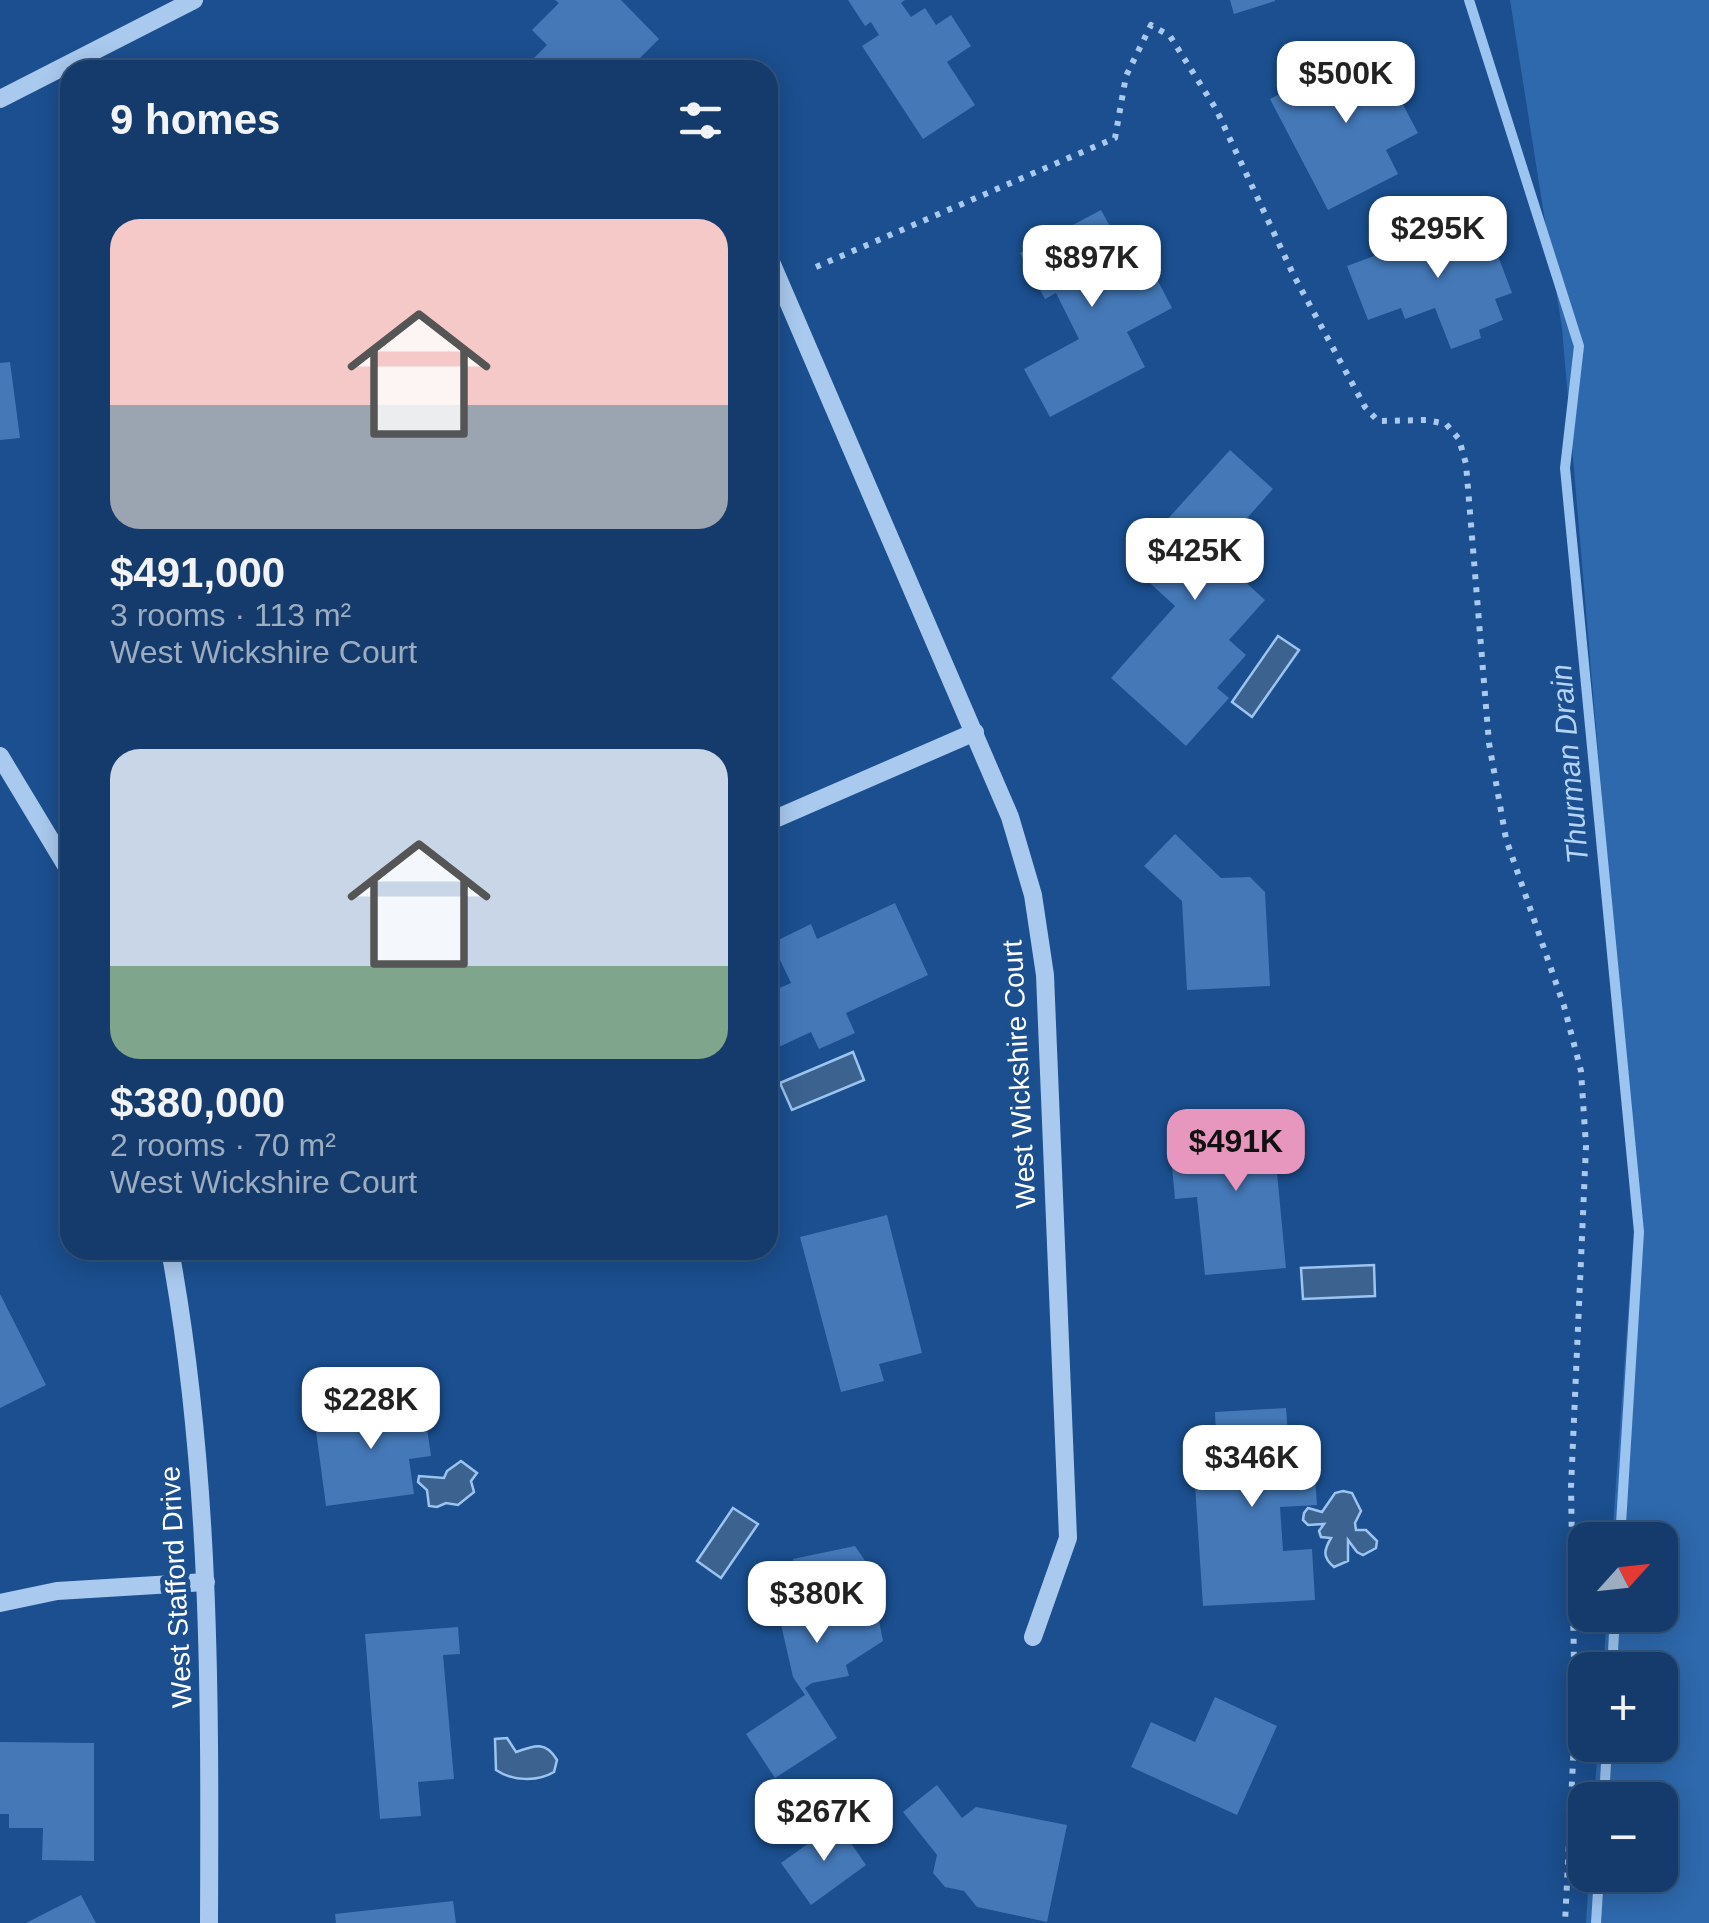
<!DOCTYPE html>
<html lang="en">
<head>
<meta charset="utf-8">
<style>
	body { margin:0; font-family:Helvetica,sans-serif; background:#214673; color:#f1f3f6; height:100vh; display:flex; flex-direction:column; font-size:38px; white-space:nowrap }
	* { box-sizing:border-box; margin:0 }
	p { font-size:32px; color:#9dadc1 }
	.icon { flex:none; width:55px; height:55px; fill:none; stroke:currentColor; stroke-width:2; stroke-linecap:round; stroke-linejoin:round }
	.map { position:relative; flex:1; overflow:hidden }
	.panel { position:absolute; left:60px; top:60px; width:718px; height:1200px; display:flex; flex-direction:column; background:#143b6b; border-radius:30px; box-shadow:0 5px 25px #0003,0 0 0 2px #33557e }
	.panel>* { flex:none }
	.needle { width:65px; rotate:63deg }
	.buttons { position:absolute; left:1568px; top:1522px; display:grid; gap:20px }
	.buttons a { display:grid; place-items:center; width:110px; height:110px; border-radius:20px; background:#143b6b; box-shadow:0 5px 25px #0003,0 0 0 2px #33557e; font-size:50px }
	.price { position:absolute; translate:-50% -85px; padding:0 22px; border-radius:20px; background:#fff; color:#222; font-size:32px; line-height:65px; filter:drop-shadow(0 2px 5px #0008) }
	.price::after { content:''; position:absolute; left:50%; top:60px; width:30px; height:22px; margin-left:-15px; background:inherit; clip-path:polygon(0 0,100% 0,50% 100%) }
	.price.on { background:#e797bd; color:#111 }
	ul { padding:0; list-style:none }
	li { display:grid; align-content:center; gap:20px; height:530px; padding:0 50px }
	li span { display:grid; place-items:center; height:310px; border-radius:30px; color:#555 }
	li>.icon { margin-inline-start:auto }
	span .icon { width:180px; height:180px; fill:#fffc; stroke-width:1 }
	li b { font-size:42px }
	h2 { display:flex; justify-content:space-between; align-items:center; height:120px; padding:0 50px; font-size:42px }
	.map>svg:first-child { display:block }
	.green { fill:#2e69ad }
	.water { fill:#3c6290; stroke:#9cc4f0; stroke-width:2.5 }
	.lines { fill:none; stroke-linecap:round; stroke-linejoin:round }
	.stream { stroke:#9cc4f0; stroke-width:10 }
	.building { fill:#4478b7 }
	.path { stroke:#a9c9ee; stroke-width:6; stroke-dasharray:5 8; stroke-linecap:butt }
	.minor { stroke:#a9c9ee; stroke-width:18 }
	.labels { text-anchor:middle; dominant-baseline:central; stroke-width:10; stroke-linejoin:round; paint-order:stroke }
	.street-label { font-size:28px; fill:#fff; stroke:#1b4f8f }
	.water-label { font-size:30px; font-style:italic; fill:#b5d3f5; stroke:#1b4f8f }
</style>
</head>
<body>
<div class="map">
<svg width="1709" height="1923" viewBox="0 0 1709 1923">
	<rect width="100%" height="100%" fill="#1b4f8f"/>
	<path class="green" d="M 1510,0 L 1709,0 L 1709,1923 L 1586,1923 L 1589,1875 L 1660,1875 L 1660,1800 L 1594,1800 L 1598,1745 L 1660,1745 L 1660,1670 L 1603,1670 L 1607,1615 L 1660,1615 L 1660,1540 L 1612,1540 L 1636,1200 L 1562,328 Z"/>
	<g class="water">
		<path d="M 1278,636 L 1299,650 L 1252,717 L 1232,702 Z"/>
		<path d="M 853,1052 L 864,1080 L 792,1110 L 780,1083 Z"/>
		<path d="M 1374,1265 L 1375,1296 L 1303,1299 L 1301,1268 Z"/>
		<path d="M 461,1461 L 477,1473 L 471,1481 L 474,1492 L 458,1505 L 446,1503 L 437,1507 L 429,1506 L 427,1490 L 418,1482 L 419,1476 L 444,1478 L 447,1471 Z"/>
		<path d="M 1343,1491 L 1352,1493 L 1361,1511 L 1355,1523 L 1356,1530 L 1366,1530 L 1377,1541 L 1376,1548 L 1363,1555 L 1357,1552 L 1348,1540 L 1348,1561 L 1334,1567 C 1322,1557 1324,1550 1331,1538 L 1321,1537 L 1319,1531 L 1324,1524 L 1308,1525 L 1303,1520 L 1304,1513 L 1308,1508 L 1322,1512 L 1335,1493 Z"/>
		<path d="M 733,1508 L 758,1524 L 721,1578 L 697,1561 Z"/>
		<path d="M 507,1738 L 516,1752 C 535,1745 546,1741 557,1760 L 554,1772 C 537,1782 512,1781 496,1770 L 495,1739 Z"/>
	</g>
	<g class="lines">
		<g class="stream">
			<path d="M 1469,0 L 1579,346 L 1565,468 L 1639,1232 L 1620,1540"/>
			<path d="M 1612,1670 L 1615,1615"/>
			<path d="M 1604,1800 L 1607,1745"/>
			<path d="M 1596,1923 L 1599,1875"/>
		</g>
	</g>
	<g class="building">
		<path d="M 555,0 L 621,0 L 659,39 L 628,70 L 528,70 L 525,67 L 547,45 L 532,30 L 559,3 Z"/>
		<path d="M 848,0 L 905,0 L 901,3 L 911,17 L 925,8 L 936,25 L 951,15 L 971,46 L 947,62 L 975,105 L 923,139 L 862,46 L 879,35 L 871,22 L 865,26 Z"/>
		<path d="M 1230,0 L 1275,0 L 1275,1 L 1234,14 Z"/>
		<path d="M 1372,46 L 1418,133 L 1386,150 L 1398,174 L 1328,210 L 1270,99 Z"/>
		<path d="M 1101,210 L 1131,264 L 1145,256 L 1172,308 L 1127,332 L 1145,367 L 1050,417 L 1024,369 L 1079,339 L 1056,293 L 1045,299 L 1020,253 Z"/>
		<path d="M 1483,216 L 1512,293 L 1495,299 L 1503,320 L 1479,330 L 1481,338 L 1451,349 L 1435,308 L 1405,319 L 1401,308 L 1368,320 L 1347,266 Z"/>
		<path d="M 10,362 L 20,438 L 0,440 L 0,363 Z"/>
		<path d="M 1230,450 L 1273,489 L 1215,554 L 1265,600 L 1229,640 L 1246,655 L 1217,688 L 1229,698 L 1186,746 L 1111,678 L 1175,606 L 1128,563 Z"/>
		<path d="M 1175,834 L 1221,878 L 1250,877 L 1265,892 L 1270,986 L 1187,990 L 1182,901 L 1144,866 Z"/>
		<path d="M 895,903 L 928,975 L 846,1013 L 855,1033 L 819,1049 L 811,1032 L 768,1052 L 768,993 L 791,983 L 772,943 L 811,924 L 817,939 Z"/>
		<path d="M 1271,1109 L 1286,1268 L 1205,1275 L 1197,1197 L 1175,1199 L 1171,1155 L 1212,1152 L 1208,1115 Z"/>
		<path d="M 887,1215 L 922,1353 L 879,1364 L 884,1381 L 841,1392 L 800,1237 Z"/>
		<path d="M 0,1294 L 46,1385 L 0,1408 Z"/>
		<path d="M 423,1401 L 431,1456 L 409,1459 L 414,1494 L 326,1506 L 314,1416 Z"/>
		<path d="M 1286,1408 L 1289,1448 L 1313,1446 L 1317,1505 L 1280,1507 L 1283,1551 L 1312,1549 L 1315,1600 L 1203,1606 L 1192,1440 L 1216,1438 L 1215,1412 Z"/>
		<path d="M 855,1546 L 868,1565 L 883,1641 L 846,1665 L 849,1676 L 812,1683 L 805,1688 L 837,1738 L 775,1778 L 746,1734 L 805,1695 L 793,1677 L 770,1576 L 795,1571 L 793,1559 Z"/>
		<path d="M 458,1627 L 460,1654 L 443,1655 L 454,1779 L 418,1782 L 421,1816 L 380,1819 L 365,1634 Z"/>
		<path d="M 1215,1697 L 1277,1726 L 1237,1815 L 1131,1767 L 1151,1722 L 1195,1742 Z"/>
		<path d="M 0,1742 L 94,1743 L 94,1861 L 42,1860 L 43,1828 L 9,1828 L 9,1814 L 0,1814 Z"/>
		<path d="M 937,1785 L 962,1818 L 976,1807 L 1067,1825 L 1047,1922 L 977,1907 L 964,1891 L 945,1887 L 933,1873 L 937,1855 L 903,1812 Z"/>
		<path d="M 837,1823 L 866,1865 L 811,1905 L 781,1863 Z"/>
		<path d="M 81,1895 L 96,1923 L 26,1923 Z"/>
		<path d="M 453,1901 L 456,1923 L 336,1923 L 335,1914 Z"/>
	</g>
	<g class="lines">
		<path class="path" d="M 816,267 L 1115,138 L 1126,76 L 1151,25 L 1170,36 L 1216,109 L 1294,276 L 1365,407 L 1378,421 L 1426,420 L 1446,424 L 1459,439 L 1466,464 L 1489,743 L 1506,839 L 1564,1006 L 1581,1071 L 1586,1146 L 1571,1487 L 1575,1721 L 1565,1923"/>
		<g class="minor">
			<path d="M 0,99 L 194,0"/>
			<path d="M 768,255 L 1010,817 L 1033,895 L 1045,975 L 1068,1538 L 1033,1637"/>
			<path d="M 0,756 L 70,872"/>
			<path d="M 768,822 L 975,732"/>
			<path d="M 170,1250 C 211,1472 210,1698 209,1923"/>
			<path d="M 0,1603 L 57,1591 L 206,1582"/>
		</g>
	</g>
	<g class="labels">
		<g class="street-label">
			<text transform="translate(1019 1074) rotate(-93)">West Wickshire Court</text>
			<text transform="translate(176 1587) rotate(-93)">West Stafford Drive</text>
		</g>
		<g class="water-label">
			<text transform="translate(1569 764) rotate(-95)">Thurman Drain</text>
		</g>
	</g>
</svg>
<div class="buttons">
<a><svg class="needle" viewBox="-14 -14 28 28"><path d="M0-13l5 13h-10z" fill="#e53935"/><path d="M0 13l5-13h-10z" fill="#9dadc1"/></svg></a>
<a>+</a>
<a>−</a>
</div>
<b class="price" style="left:1346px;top:126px">$500K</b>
<b class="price" style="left:1438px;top:281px">$295K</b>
<b class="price" style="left:1092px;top:310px">$897K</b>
<b class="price" style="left:1195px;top:603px">$425K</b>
<b class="price on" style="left:1236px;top:1194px">$491K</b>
<b class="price" style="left:371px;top:1452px">$228K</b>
<b class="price" style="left:1252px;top:1510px">$346K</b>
<b class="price" style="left:817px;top:1646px">$380K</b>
<b class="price" style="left:824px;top:1864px">$267K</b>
<section class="panel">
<h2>9 homes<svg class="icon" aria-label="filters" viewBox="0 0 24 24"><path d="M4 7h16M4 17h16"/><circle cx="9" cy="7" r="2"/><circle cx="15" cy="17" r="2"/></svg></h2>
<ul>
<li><span style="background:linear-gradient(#f6c9c9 60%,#9aa5b1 0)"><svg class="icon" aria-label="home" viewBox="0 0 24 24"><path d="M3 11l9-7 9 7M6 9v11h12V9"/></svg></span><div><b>$491,000</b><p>3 rooms · 113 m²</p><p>West Wickshire Court</p></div></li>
<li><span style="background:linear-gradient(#c9d6e8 70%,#7fa58c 0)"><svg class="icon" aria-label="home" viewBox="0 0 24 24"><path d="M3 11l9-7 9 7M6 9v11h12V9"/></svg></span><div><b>$380,000</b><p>2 rooms · 70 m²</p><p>West Wickshire Court</p></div></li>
</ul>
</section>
</div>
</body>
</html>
